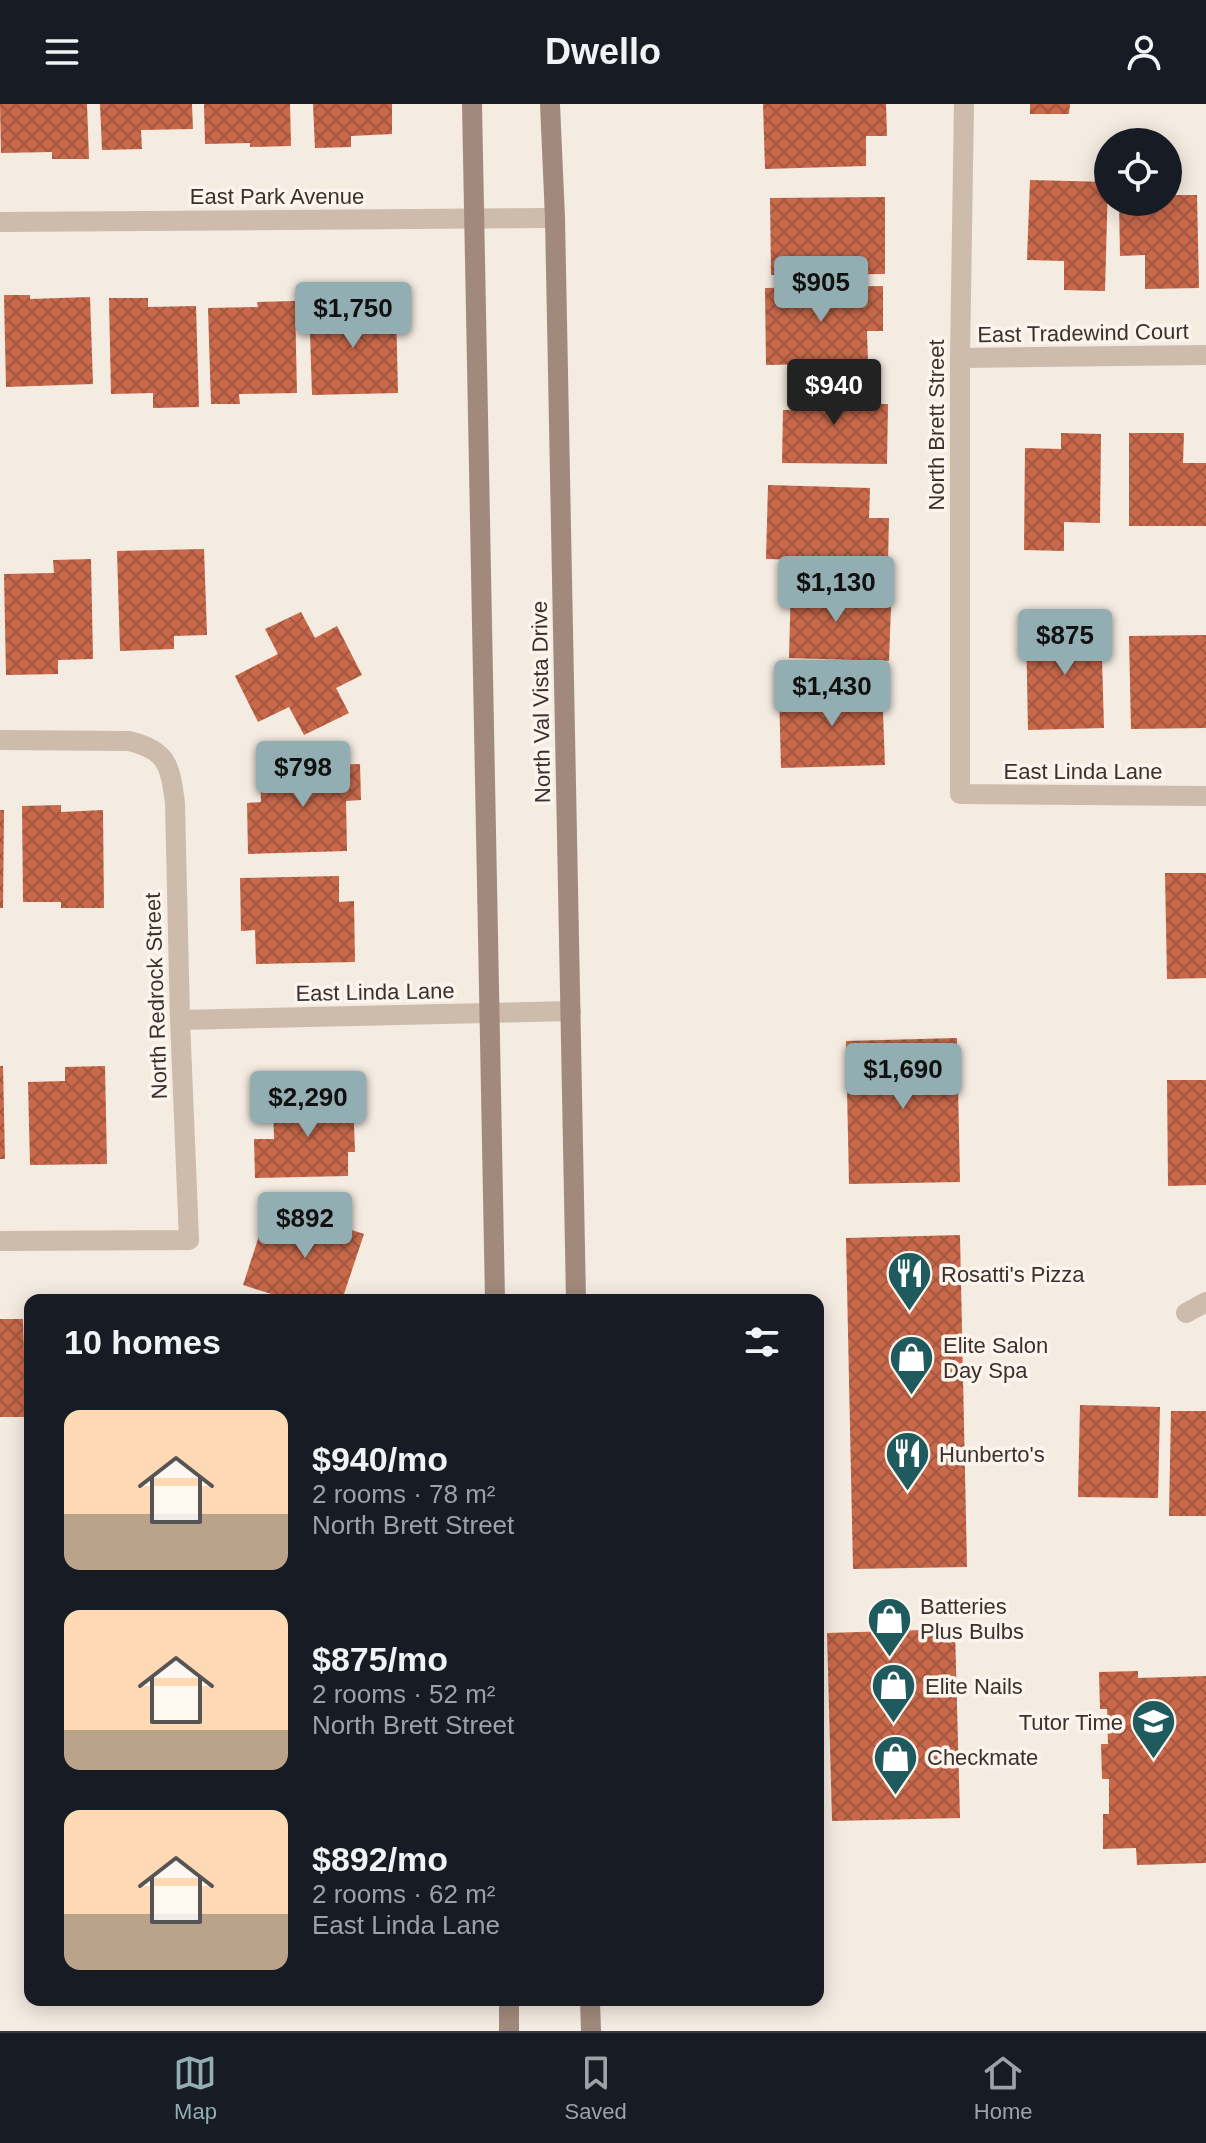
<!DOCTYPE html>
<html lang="en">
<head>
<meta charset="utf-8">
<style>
	body { margin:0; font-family:Helvetica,sans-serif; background:#20242c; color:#f1f3f6; height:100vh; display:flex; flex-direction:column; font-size:30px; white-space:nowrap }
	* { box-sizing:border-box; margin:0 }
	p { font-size:26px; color:#9ea1a6 }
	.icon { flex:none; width:44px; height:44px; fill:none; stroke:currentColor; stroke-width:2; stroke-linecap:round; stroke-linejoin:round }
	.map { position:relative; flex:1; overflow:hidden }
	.side { position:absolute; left:24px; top:1190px; width:800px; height:712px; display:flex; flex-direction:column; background:#171b24; border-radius:16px; box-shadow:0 4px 20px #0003 }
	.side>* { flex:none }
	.buttons { position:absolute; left:1094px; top:24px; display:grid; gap:16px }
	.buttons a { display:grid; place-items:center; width:88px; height:88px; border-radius:50%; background:#171b24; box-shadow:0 4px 20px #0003; font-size:40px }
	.price { position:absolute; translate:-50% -68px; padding:0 18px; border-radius:8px; background:#92aeb2; color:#111; font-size:26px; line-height:52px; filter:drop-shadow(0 2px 4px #0008) }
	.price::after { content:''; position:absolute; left:50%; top:48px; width:24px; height:18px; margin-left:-12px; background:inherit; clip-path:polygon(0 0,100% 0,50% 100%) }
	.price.active { background:#222; color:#fff }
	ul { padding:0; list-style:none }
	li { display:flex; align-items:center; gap:24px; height:200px; padding:0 40px }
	li span { display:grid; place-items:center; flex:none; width:224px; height:160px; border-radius:16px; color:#555 }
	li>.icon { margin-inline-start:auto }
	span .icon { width:96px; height:96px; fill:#fffc; stroke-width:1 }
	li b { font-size:34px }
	h2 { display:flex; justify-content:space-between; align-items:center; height:96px; padding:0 40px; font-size:34px }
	header { display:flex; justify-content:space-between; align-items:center; height:104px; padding:0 40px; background:#171b24; font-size:36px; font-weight:800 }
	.tabs { display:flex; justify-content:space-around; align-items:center; height:112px; border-top:2px solid #363941; background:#171b24; font-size:22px; color:#9ea1a6 }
	.tabs a { display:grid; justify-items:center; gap:4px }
	.tabs .active { color:#92aeb2 }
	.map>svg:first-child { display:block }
	.building { fill:url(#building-cross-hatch) }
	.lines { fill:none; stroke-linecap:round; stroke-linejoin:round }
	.minor { stroke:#cdbbac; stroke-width:20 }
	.secondary { stroke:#a18a7d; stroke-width:20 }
	.labels { text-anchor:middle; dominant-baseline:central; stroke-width:7; stroke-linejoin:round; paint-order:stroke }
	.street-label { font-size:22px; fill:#3b302b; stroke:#fbf5ee }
	.poi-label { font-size:22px; fill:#3b302b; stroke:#fbf5ee; text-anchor:start }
</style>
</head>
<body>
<header><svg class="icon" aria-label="menu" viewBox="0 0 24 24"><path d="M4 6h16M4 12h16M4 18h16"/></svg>Dwello<svg class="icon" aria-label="person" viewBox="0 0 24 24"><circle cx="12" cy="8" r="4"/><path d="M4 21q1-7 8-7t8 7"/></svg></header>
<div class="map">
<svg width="1206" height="1927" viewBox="0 0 1206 1927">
	<defs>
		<pattern id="building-cross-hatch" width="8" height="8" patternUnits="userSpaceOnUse" patternTransform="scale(2)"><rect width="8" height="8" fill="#c8694b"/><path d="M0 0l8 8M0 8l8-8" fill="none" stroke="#a4573f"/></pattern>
	</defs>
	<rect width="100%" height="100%" fill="#f4ebe1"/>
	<g class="building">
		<path d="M 0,0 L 87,0 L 89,55 L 52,55 L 52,48 L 1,49 Z"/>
		<path d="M 100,0 L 192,0 L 193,25 L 141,26 L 142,45 L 102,46 Z"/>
		<path d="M 204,0 L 290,0 L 291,42 L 250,43 L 250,39 L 205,40 Z"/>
		<path d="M 313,0 L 392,0 L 392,30 L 351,32 L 351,43 L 315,44 Z"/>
		<path d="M 763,0 L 886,0 L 887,32 L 866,32 L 866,62 L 765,65 Z"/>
		<path d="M 1030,0 L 1070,0 L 1069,10 L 1030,10 Z"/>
		<path d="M 1030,76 L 1108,78 L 1105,187 L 1064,186 L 1064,157 L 1027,156 Z"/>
		<path d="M 1168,91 L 1197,91 L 1199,184 L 1145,185 L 1145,151 L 1120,152 L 1119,98 L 1168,98 Z"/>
		<path d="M 885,93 L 885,170 L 771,171 L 770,94 Z"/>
		<path d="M 883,182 L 883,227 L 867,227 L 868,259 L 766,261 L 765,184 Z"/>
		<path d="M 4,191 L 30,191 L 30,195 L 90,193 L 93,280 L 6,283 Z"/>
		<path d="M 109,194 L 148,194 L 148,203 L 196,202 L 199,303 L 153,304 L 153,289 L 111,290 Z"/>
		<path d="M 295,197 L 297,289 L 239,290 L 240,300 L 211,300 L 208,204 L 258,203 L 257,198 Z"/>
		<path d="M 350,197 L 350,206 L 396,205 L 398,289 L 312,291 L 309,198 Z"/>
		<path d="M 793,281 L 863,283 L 863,300 L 888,300 L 887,360 L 782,359 L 783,306 L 793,306 Z"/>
		<path d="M 1061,329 L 1101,330 L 1100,419 L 1064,418 L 1064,447 L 1024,446 L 1025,344 L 1061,345 Z"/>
		<path d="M 1129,329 L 1184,329 L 1183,359 L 1206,359 L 1206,422 L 1129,422 Z"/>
		<path d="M 768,381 L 870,384 L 869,414 L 889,414 L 888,458 L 766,455 Z"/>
		<path d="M 204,445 L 207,531 L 174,532 L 174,545 L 120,547 L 117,447 Z"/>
		<path d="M 91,455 L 93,555 L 58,556 L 58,570 L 6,571 L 4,470 L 54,469 L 53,456 Z"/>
		<path d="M 791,477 L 853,479 L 852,501 L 891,502 L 889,557 L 789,554 Z"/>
		<path d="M 301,508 L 315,534 L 337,522 L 362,571 L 336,584 L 349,609 L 304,631 L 289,603 L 258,618 L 235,572 L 278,550 L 265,525 Z"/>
		<path d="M 1026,521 L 1101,521 L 1104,624 L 1028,626 Z"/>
		<path d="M 1206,531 L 1206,624 L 1131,625 L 1129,532 Z"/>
		<path d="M 882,584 L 885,661 L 781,664 L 779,587 Z"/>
		<path d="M 360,660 L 361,696 L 346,697 L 347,747 L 248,750 L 247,699 L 261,698 L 260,663 Z"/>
		<path d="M 61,701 L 61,708 L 103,706 L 104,804 L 61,804 L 61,798 L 23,798 L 22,702 Z"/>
		<path d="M 0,706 L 4,706 L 3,804 L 0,804 Z"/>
		<path d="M 1165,769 L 1206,769 L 1206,874 L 1167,875 Z"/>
		<path d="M 339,772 L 339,798 L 354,797 L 355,858 L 256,860 L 255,826 L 241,827 L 240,774 Z"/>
		<path d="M 957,934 L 960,1078 L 849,1080 L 846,937 Z"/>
		<path d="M 0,962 L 3,962 L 5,1055 L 0,1055 Z"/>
		<path d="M 105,962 L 107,1060 L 30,1061 L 28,978 L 65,977 L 65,963 Z"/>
		<path d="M 1167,976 L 1206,976 L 1206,1081 L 1168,1082 Z"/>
		<path d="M 353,993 L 355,1048 L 348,1048 L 348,1072 L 255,1074 L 254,1035 L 274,1035 L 273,995 Z"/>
		<path d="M 286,1105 L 364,1130 L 342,1196 L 290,1196 L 243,1181 L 260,1129 L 277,1134 Z"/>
		<path d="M 960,1131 L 967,1463 L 853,1465 L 846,1134 Z"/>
		<path d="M 0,1215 L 23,1215 L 26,1313 L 0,1313 Z"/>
		<path d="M 1080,1301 L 1160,1303 L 1158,1394 L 1078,1393 Z"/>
		<path d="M 1171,1307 L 1206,1307 L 1206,1412 L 1169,1412 Z"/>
		<path d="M 955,1525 L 960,1714 L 832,1717 L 827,1529 Z"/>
		<path d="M 1138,1567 L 1138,1574 L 1206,1572 L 1206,1759 L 1137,1761 L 1136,1744 L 1103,1745 L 1103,1710 L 1109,1710 L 1109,1675 L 1102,1675 L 1101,1640 L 1108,1640 L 1107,1605 L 1100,1605 L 1099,1568 Z"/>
	</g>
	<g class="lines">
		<g class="minor">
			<path d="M 964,0 L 960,254 L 960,690 L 1206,692"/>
			<path d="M 0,118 L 555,114"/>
			<path d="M 960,254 L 1206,251"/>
			<path d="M 0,636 L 129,637 C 168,646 170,662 175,699 L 180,916 L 189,1136 L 0,1137"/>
			<path d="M 180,916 L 571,907"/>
			<path d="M 1186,1209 L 1206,1198"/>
		</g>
		<g class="secondary">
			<path d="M 472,0 L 495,1196"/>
			<path d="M 550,0 L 555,114 L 576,1196"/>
			<path d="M 509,1896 L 509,1927"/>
			<path d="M 590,1896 L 591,1927"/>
		</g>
	</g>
	<defs>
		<symbol id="restaurant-pin" viewBox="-11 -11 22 30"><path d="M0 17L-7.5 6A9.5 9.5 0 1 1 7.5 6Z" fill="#1f5a5e" stroke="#fbf5ee"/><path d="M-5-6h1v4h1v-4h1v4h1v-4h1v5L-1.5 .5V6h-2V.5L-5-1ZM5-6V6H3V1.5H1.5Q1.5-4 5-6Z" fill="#fff"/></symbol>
		<symbol id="shop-pin" viewBox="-11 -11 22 30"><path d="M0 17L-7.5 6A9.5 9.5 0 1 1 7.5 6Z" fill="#1f5a5e" stroke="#fbf5ee"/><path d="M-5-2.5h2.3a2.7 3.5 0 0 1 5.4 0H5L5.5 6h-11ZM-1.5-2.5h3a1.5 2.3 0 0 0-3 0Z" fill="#fff"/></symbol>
		<symbol id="school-pin" viewBox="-11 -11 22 30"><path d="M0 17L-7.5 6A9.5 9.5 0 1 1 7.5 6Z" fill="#1f5a5e" stroke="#fbf5ee"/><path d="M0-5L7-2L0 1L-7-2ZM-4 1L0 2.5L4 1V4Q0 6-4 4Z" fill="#fff"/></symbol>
	</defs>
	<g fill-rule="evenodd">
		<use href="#restaurant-pin" x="884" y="1144" width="51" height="69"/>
		<use href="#shop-pin" x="886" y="1228" width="51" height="69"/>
		<use href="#restaurant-pin" x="882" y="1324" width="51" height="69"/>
		<use href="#shop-pin" x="864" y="1490" width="51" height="69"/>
		<use href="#shop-pin" x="868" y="1556" width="51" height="69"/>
		<use href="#school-pin" x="1128" y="1592" width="51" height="69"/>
		<use href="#shop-pin" x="870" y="1628" width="51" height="69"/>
	</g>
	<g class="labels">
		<g class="street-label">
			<text x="277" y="92">East Park Avenue</text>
			<text transform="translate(1083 229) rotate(-1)">East Tradewind Court</text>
			<text transform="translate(936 321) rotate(-90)">North Brett Street</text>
			<text transform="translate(541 598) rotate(-91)">North Val Vista Drive</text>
			<text x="1083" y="667">East Linda Lane</text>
			<text transform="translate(375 888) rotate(-1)">East Linda Lane</text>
			<text transform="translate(156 892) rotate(-92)">North Redrock Street</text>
		</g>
		<g class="poi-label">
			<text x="941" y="1170">Rosatti's Pizza</text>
			<text x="943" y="1241">Elite Salon<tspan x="943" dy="25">Day Spa</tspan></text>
			<text x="939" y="1350">Hunberto's</text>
			<text x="920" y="1502">Batteries<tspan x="920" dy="25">Plus Bulbs</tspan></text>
			<text x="925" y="1582">Elite Nails</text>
			<text x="1123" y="1618" text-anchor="end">Tutor Time</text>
			<text x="927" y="1653">Checkmate</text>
		</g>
	</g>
</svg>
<div class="buttons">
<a><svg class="icon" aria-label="locate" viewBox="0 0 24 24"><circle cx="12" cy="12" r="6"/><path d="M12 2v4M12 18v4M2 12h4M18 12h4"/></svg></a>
</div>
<b class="price" style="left:821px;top:220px">$905</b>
<b class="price" style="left:353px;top:246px">$1,750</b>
<b class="price active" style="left:834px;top:323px">$940</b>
<b class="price" style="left:836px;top:520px">$1,130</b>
<b class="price" style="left:1065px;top:573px">$875</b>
<b class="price" style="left:832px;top:624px">$1,430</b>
<b class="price" style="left:303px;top:705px">$798</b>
<b class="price" style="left:903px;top:1007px">$1,690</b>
<b class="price" style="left:308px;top:1035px">$2,290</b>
<b class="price" style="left:305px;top:1156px">$892</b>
<section class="side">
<h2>10 homes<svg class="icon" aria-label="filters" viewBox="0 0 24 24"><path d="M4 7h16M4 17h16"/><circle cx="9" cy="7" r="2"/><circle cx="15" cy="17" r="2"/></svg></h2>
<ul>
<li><span style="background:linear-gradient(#ffd9b3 65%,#b9a48a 0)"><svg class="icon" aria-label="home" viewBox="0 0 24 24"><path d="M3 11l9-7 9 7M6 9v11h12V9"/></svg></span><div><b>$940/mo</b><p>2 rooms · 78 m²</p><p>North Brett Street</p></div></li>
<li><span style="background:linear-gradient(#ffd9b3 75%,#b9a48a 0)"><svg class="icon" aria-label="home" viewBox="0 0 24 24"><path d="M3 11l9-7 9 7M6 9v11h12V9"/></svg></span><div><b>$875/mo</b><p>2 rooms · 52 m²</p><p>North Brett Street</p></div></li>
<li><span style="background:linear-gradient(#ffd9b3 65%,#b9a48a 0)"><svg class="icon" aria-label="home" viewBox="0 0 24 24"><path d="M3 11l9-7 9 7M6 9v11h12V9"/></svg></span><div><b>$892/mo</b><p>2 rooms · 62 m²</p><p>East Linda Lane</p></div></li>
</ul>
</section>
</div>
<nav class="tabs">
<a class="active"><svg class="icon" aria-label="map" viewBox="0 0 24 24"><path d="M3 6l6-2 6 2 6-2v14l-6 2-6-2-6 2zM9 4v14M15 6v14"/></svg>Map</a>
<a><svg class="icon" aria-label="saved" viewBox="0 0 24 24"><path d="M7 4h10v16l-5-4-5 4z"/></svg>Saved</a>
<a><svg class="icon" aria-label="home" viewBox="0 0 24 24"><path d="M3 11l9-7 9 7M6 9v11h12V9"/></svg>Home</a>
</nav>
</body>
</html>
